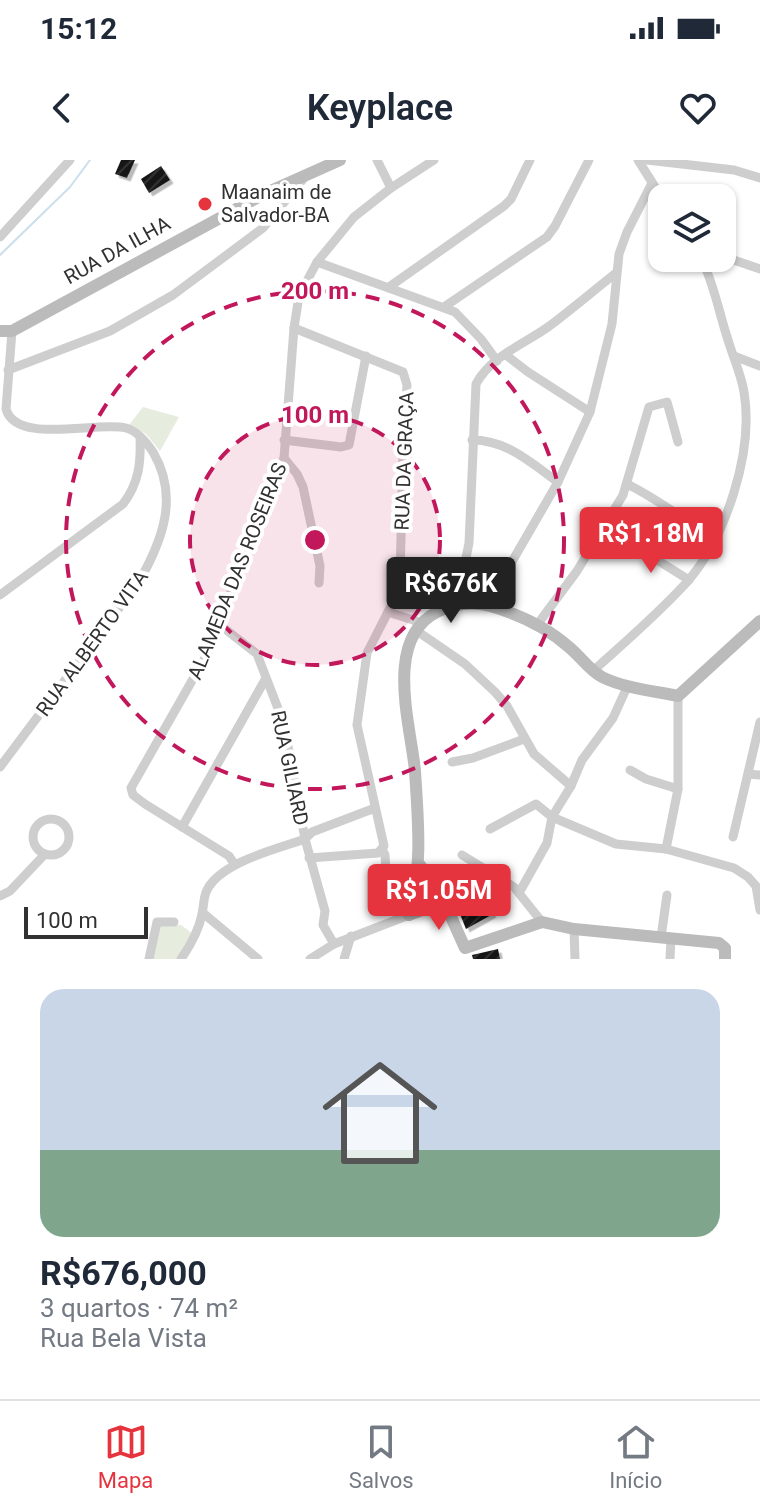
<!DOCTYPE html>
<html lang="pt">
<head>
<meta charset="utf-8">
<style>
	body { margin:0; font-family:Roboto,sans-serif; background:#f6f6f7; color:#1f2937; height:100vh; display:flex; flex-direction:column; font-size:30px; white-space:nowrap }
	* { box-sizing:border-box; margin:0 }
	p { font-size:26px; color:#747a83 }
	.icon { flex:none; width:44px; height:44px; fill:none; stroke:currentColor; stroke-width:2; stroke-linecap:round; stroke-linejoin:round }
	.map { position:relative; height:799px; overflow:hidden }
	.side { display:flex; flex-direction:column; background:#fff; flex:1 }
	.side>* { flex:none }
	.tools { position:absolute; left:648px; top:24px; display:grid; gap:16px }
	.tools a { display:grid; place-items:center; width:88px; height:88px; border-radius:16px; background:#fff; box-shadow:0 2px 6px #0004; font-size:40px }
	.scale { position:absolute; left:24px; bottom:20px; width:124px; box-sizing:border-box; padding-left:8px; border:4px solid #313131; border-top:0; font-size:22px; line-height:28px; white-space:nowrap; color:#313131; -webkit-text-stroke:6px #fff; paint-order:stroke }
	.price { position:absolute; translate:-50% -68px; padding:0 18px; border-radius:8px; background:#e6343e; color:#fff; font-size:26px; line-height:52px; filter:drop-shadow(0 2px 4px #0008) }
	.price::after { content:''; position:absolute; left:50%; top:48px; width:24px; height:18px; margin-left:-12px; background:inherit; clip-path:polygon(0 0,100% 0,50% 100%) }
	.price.current { background:#222; color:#fff }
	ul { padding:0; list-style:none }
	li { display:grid; align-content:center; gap:16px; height:424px; padding:0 40px }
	li span { display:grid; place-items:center; height:248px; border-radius:24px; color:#555 }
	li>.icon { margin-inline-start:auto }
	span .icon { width:144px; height:144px; fill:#fffc; stroke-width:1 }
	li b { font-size:34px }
	.status { display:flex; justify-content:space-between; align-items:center; height:56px; padding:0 40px; background:#fff; direction:ltr }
	.status svg { height:22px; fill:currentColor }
	header { display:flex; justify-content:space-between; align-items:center; height:104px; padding:0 40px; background:#fff; font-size:36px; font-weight:600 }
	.tab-bar { display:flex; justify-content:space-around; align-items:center; height:112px; border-top:2px solid #e0e1e3; background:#fff; font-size:22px; color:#747a83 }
	.tab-bar a { display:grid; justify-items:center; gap:4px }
	.tab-bar .current { color:#e6343e }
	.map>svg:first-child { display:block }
	.green { fill:#e6eddf }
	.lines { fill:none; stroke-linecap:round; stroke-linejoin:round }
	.stream { stroke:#cbdfed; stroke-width:2 }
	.building { fill:url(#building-hatch); filter:url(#shadow) }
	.street { stroke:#cecece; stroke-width:9 }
	.secondary { stroke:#bbb; stroke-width:12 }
	.ring { fill:none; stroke:#c2185b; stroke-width:4; stroke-dasharray:14 10 }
	.poi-dot { fill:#e6343e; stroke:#fff; stroke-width:3 }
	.labels { text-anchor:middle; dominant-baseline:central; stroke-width:8; stroke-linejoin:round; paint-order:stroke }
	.poi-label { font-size:20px; fill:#313131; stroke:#fff; text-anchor:start }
	.street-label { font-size:20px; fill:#313131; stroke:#fff }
	.centre { fill:#c2185b; stroke:#fff; stroke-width:4 }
	.ring-label { font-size:24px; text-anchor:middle; font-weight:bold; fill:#c2185b; stroke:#fff; stroke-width:8; stroke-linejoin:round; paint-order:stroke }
</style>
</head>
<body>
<div class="status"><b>15:12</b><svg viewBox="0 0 49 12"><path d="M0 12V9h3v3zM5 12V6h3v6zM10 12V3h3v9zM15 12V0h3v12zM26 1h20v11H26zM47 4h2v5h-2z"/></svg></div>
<header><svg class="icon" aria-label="back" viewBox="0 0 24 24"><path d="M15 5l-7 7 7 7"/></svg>Keyplace<svg class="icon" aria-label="heart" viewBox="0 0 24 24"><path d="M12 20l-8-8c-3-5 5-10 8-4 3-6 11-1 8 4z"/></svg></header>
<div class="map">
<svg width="760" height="799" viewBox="0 0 760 799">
	<defs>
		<pattern id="building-hatch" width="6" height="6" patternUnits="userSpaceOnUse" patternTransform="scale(2)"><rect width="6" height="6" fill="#181818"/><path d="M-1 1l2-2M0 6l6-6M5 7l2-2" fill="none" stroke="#313131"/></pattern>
		<filter id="shadow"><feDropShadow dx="3.5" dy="3.5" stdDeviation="0" flood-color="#0004"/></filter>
	</defs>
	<rect width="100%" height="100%" fill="#fff"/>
	<g class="green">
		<path d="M 143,247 L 179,257 L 160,291 L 146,274 L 129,265 Z"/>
		<path d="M 159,764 L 181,765 L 193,774 L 180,799 L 149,799 Z"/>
	</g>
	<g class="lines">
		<path class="stream" d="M 0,95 L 70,27 L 90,0"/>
	</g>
	<g class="building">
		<path d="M 121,0 L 135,0 L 127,18 L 115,14 Z"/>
		<path d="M 161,6 L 170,20 L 149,33 L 141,19 Z"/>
		<path d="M 483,728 L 495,746 L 490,749 L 493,754 L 466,769 L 456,744 Z"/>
		<path d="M 498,789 L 500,799 L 473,799 L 472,795 Z"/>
	</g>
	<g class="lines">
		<g class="street">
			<path d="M 377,0 L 391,28"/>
			<path d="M 638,0 L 662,38"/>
			<path d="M 647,0 L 734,10 L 760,18"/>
			<path d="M 0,77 L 70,0"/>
			<path d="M 722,96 L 760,109"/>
			<path d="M 317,102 L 455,152 L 481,179 L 497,201"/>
			<path d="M 389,127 L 504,46 L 511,39 L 530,0"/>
			<path d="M 444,147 L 547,77 L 555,66 L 589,0"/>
			<path d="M 294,168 L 403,212 L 407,225 L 403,293 L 400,419 L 391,446 L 367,493 L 357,565 L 384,686 L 378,693 L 309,698"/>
			<path d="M 506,195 L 528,212 L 590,252"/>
			<path d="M 734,196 L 760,206"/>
			<path d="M 8,210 L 110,171 L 173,135 L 263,68 L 305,17"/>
			<path d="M 284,280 L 341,287 L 349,285 L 366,196"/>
			<path d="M 472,280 C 507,280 531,303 558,322"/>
			<path d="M 284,298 L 297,314 L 303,327 L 320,406 L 319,423"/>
			<path d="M 627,324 C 658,339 685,361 715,378"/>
			<path d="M 630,383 L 689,420"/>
			<path d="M 0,435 L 123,344 C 139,323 141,303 140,277"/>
			<path d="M 457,443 L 469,383 L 476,224 C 490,197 524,184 548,167 C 571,150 593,131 616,113"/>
			<path d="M 487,445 L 558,322 L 590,252 L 612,164 L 619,94 L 627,72 L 652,23"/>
			<path d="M 388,452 L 422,463"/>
			<path d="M 220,465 L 257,494 L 284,564 L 305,679 L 325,751 L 323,765 L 334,784"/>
			<path d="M 537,465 L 577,411 L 623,335 L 649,247 L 667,242 L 678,282"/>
			<path d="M 417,471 L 465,504 L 495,532 L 507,546 L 534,594 L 571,626"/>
			<path d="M 593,511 C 625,482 658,454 687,422 C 726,377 754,292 744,232 C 741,214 733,197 728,180 C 719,153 714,123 701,98"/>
			<path d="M 452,602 L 473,598 L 524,579"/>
			<path d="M 0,607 L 140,420 C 163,379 179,336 153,292 C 147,283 137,271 126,268 C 97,261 16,285 6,249 L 12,171"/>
			<path d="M 630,610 L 646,619 L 678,629"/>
			<path d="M 748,614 L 760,615"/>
			<circle cx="51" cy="677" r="18"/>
			<path d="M 182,667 L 266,518"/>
			<path d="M 490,669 L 536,644 L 552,657 L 616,684 L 666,689 L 734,708 L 748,717 L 756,726 L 760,750"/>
			<path d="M 733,677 L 760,562"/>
			<path d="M 382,689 L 385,695 L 387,726"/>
			<path d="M 666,689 L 678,629 L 678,536"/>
			<path d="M 462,695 L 514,727 L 542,762"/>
			<path d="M 235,705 L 229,696 L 145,644 L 133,635 L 131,628 L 210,489 L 260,353 L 284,298 L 294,168 L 299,136 L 317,102 L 354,57 L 391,28 L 434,0"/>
			<path d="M 519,733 L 547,683 L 552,657 L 571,626 L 582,600 L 613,558 L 628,525"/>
			<path d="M 0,736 L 10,731 L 45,694"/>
			<path d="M 203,753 L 258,799"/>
			<path d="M 574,769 L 575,799"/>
			<path d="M 661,777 L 667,735"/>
			<path d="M 149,799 L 157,762 L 174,762"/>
			<path d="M 181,799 C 190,786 199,770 202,754 C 204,746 203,738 207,730 C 221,702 277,689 305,679 L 312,672 L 375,648"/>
			<path d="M 310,799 L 334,784 L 409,755"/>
			<path d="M 344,799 L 351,776"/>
			<path d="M 670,799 L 671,778"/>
		</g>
		<g class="secondary">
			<path d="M 0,171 L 12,171 L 266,33 L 340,0"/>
			<path d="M 419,704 L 438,728 L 465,788 L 542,762 L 574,769 L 719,783 L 725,788 L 725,799"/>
			<path d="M 409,755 C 423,708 418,660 415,611 C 411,566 383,479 437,452 C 453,444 471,441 490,446 C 518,454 548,468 570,488 C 581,497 589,510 602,517 C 624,528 654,531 678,536 L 760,461"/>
			<path d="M 409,755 L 444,742"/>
		</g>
	</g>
	<circle cx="315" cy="380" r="125" fill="#c2185b" fill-opacity=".12"/>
	<g class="ring">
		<circle cx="315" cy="380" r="125"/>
		<circle cx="315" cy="380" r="249"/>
	</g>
	<circle class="poi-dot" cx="205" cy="44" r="8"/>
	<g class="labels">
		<g class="poi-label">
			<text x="221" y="32">Maanaim de<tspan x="221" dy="23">Salvador-BA</tspan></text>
		</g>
		<g class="street-label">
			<text transform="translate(117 90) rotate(-29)">RUA DA ILHA</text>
			<text transform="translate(404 301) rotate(-88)">RUA DA GRAÇA</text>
			<text transform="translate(237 411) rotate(-68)">ALAMEDA DAS ROSEIRAS</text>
			<text transform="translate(92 483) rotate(-54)">RUA ALBERTO VITA</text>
			<text transform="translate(290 608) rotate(78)">RUA GILIARD</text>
		</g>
	</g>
	<circle cx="315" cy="380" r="12" class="centre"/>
	<g class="ring-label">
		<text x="315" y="139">200 m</text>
		<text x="315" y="263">100 m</text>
	</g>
</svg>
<div class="tools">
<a><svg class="icon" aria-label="layers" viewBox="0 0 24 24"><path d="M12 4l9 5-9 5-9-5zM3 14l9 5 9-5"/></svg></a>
</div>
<div class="scale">100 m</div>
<b class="price" style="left:651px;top:415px">R$1.18M</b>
<b class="price current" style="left:451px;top:465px">R$676K</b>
<b class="price" style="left:439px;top:772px">R$1.05M</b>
</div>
<section class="side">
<ul>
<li><span style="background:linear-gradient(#c9d6e8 65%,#7fa58c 0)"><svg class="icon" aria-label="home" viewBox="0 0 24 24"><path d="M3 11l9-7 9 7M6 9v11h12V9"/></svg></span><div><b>R$676,000</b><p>3 quartos · 74 m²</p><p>Rua Bela Vista</p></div></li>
</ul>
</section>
<nav class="tab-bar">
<a class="current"><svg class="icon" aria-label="map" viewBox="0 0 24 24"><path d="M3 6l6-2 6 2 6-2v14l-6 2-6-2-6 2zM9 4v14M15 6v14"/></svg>Mapa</a>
<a><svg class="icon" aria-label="saved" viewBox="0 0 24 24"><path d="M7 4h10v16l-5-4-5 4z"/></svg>Salvos</a>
<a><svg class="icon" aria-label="home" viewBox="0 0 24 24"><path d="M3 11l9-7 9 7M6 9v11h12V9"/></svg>Início</a>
</nav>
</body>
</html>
